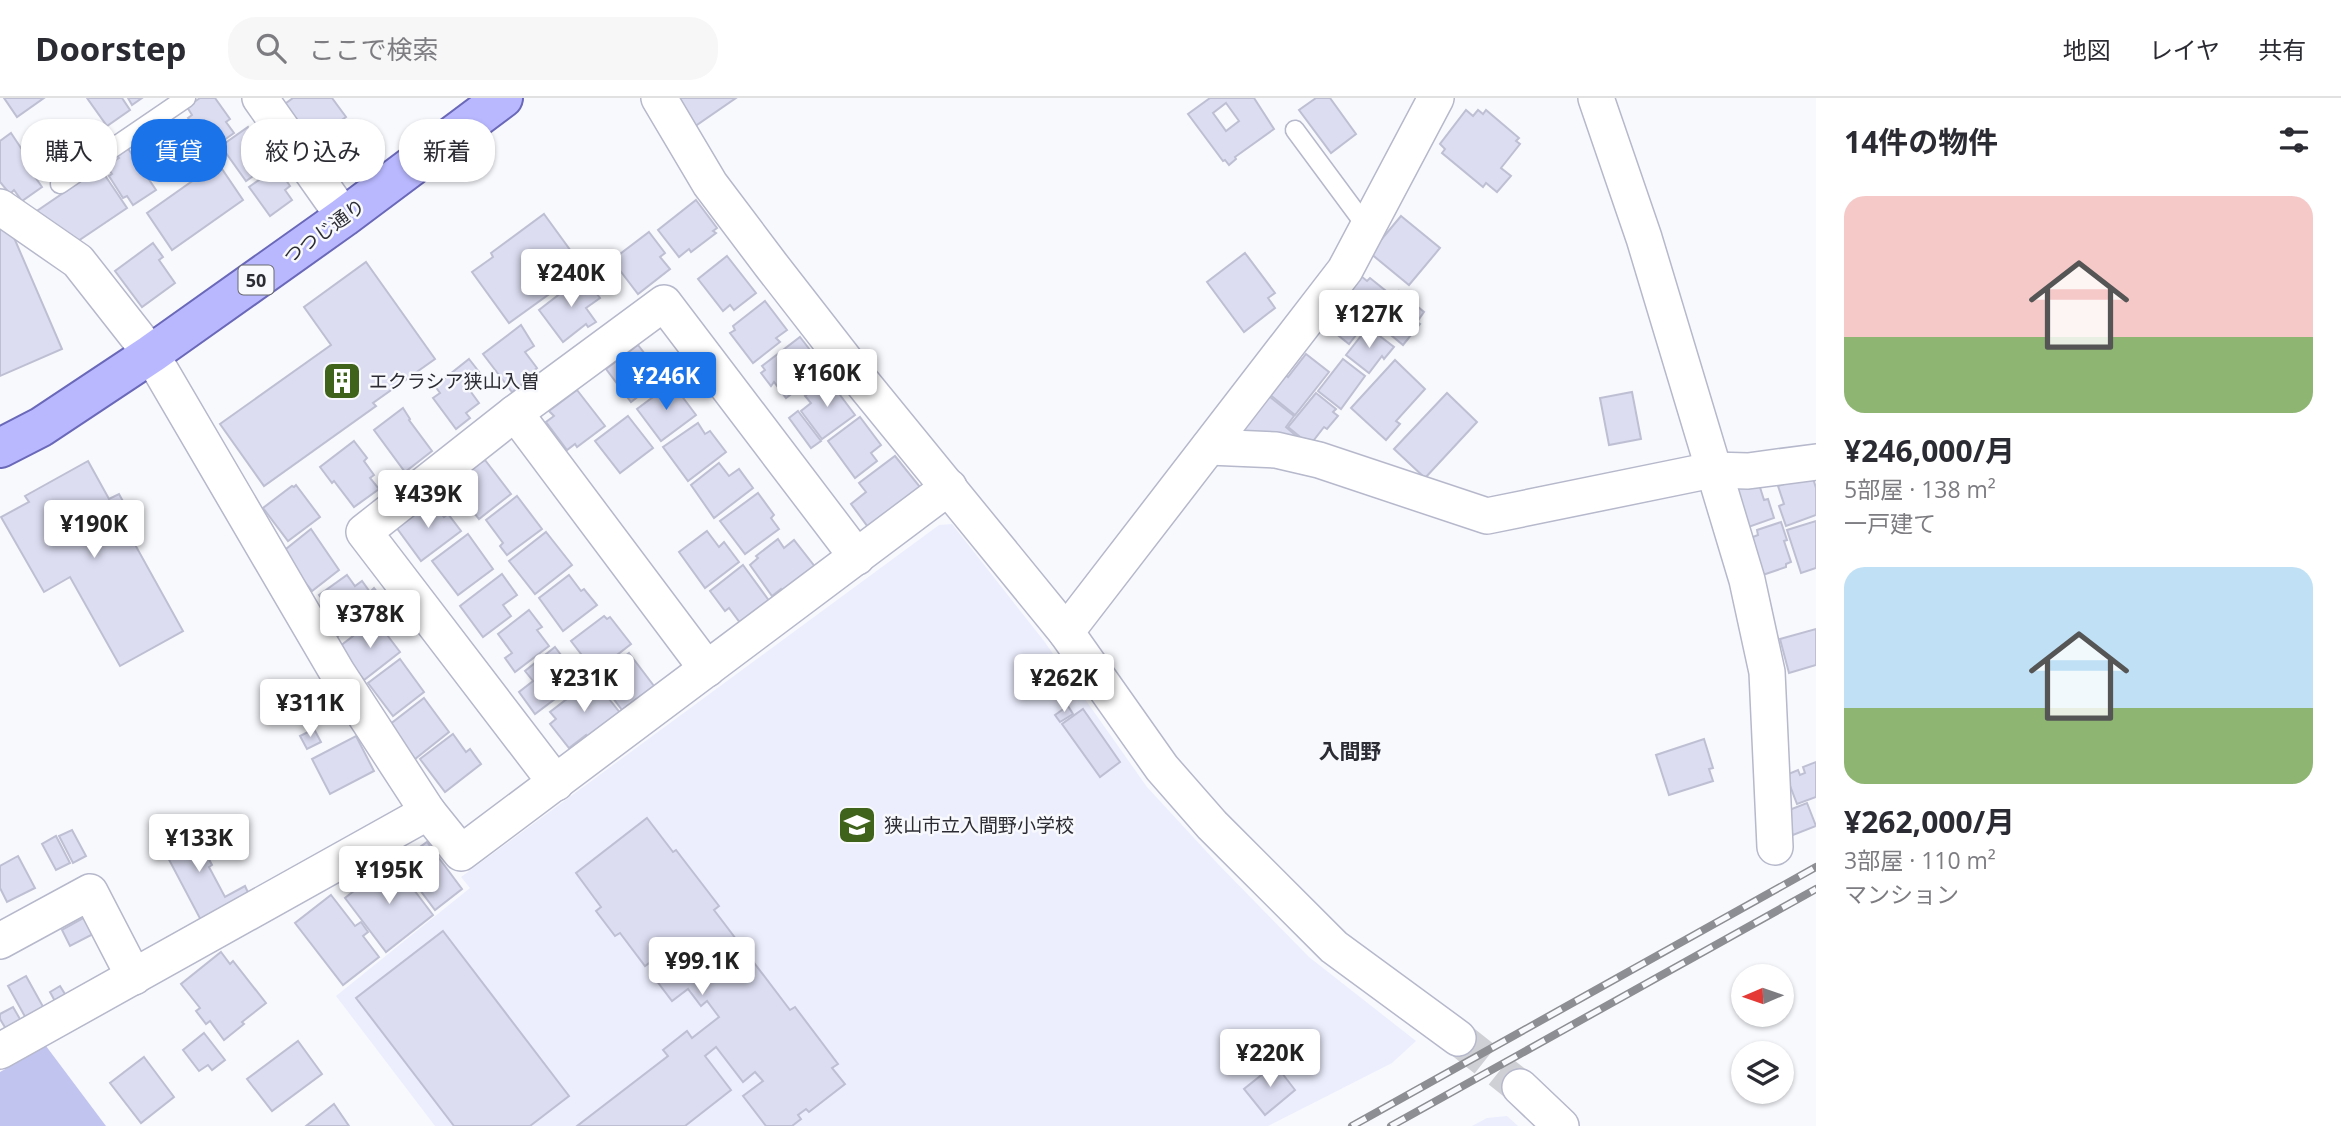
<!DOCTYPE html>
<html lang="ja">
<head>
<meta charset="utf-8">
<style>
	body { margin:0; font-family:"Open Sans","Noto Sans JP",sans-serif; background:#f7f7f7; color:#2b2b33; height:100vh; display:flex; flex-direction:column; font-size:26px; white-space:nowrap }
	* { box-sizing:border-box; margin:0 }
	p { font-size:23px; color:#7c7c81 }
	.icon { flex:none; width:38px; height:38px; fill:none; stroke:currentColor; stroke-width:2; stroke-linecap:round; stroke-linejoin:round }
	.map { position:relative; flex:1; overflow:hidden }
	.panel { display:flex; flex-direction:column; background:#fff; width:525px }
	.panel>* { flex:none }
	.banner { position:absolute; left:21px; top:21px; width:665px; height:63px; display:flex; gap:14px }
	.needle { width:46px; rotate:268deg }
	.tools { position:absolute; left:1731px; top:866px; display:grid; gap:14px }
	.tools a { display:grid; place-items:center; width:63px; height:63px; border-radius:50%; background:#fff; box-shadow:0 2px 5px #0004; font-size:35px }
	.price { position:absolute; translate:-50% -60px; padding:0 16px; border-radius:7px; background:#fff; color:#222; font-size:23px; line-height:46px; filter:drop-shadow(0 2px 4px #0008) }
	.price::after { content:''; position:absolute; left:50%; top:42px; width:21px; height:16px; margin-left:-10px; background:inherit; clip-path:polygon(0 0,100% 0,50% 100%) }
	.price.current { background:#1a73e8; color:#fff }
	ul { padding:0; list-style:none }
	li { display:grid; align-content:center; gap:14px; height:371px; padding:0 28px }
	li span { display:grid; place-items:center; height:217px; border-radius:21px; color:#555 }
	li>.icon { margin-inline-start:auto }
	span .icon { width:126px; height:126px; fill:#fffc; stroke-width:1 }
	li b { font-size:30px }
	h2 { display:flex; justify-content:space-between; align-items:center; height:84px; padding:0 28px; font-size:30px }
	.tag { padding:0 24px; border-radius:28px; background:#fff; box-shadow:0 2px 5px #0004; font-size:24px; line-height:63px }
	.tag.current { background:#1a73e8; color:#fff }
	header { display:flex; align-items:center; gap:42px; box-sizing:border-box; height:98px; padding:0 35px; background:#fff; border-bottom:2px solid #e1e1e2 }
	header strong { font-size:33px }
	nav { display:flex; gap:38px; margin-inline-start:auto; font-size:24px }
	.search { width:490px; height:63px; background:#f7f7f7; display:flex; align-items:center; gap:18px; box-sizing:border-box; padding:0 24px; border-radius:28px; color:#7c7c81; font-size:26px }
	main { display:flex; flex:1; min-height:0 }
	.map>svg:first-child { display:block }
	.built { fill:#eceefe }
	.forest { fill:#c1c4ee }
	.building { fill:#dcddf1; stroke:#bebfd3; stroke-width:2; fill-rule:evenodd }
	.lines { fill:none; stroke-linecap:round; stroke-linejoin:round }
	.street-tunnel { stroke:#cfd0d5; stroke-width:35; stroke-dasharray:35 18; stroke-linecap:butt }
	.lane-casing { stroke:#b6b8cb; stroke-width:21 }
	.street-casing { stroke:#b6b8cb; stroke-width:38 }
	.primary-casing { stroke:#6a68b8; stroke-width:42 }
	.lane { stroke:#fff; stroke-width:18 }
	.street { stroke:#fff; stroke-width:35 }
	.primary { stroke:#b9b8ff; stroke-width:38 }
	.rail-casing { stroke:#8d8e93; stroke-width:8 }
	.rail { stroke:#f8f9fd; stroke-width:5; stroke-dasharray:16; stroke-linecap:butt }
	.labels { text-anchor:middle; dominant-baseline:central; stroke-width:5; stroke-linejoin:round; paint-order:stroke }
	.shield { fill:#f8f9fd; stroke:#696a70; stroke-width:2 }
	.shield-label { font-size:18px; font-weight:bold; fill:#2c2d34 }
	.street-label { font-size:19px; fill:#2c2d34; stroke:#f8f9fd }
	.poi-label { font-size:19px; fill:#2c2d34; stroke:#f8f9fd; text-anchor:start }
	.neighbourhood-label { font-size:21px; font-weight:bold; fill:#2c2d34; stroke:#f8f9fd }
</style>
</head>
<body>
<header>
<strong>Doorstep</strong>
<div class="search"><svg class="icon" aria-label="search" viewBox="0 0 24 24"><circle cx="10" cy="10" r="6"/><path d="M15 15l6 6"/></svg>ここで検索</div>
<nav><a>地図</a><a>レイヤ</a><a>共有</a></nav>
</header>
<main>
<div class="map">
<svg width="1816" height="1028" viewBox="0 0 1816 1028">
	<rect width="100%" height="100%" fill="#f8f9fd"/>
	<g class="built">
		<path d="M 952,426 L 1044,543 L 1147,689 L 1218,766 L 1309,859 L 1416,943 L 1392,965 L 1268,1028 L 435,1028 L 336,898 L 470,790 L 461,779 L 939,427 Z"/>
		<path d="M 1507,1018 L 1518,1028 L 1472,1028 L 1487,1020 Z"/>
	</g>
	<path class="forest" d="M 46,948 L 106,1028 L 0,1028 L 0,974 Z"/>
	<g class="building">
		<path d="M 4,0 L 44,0 L 17,19 Z"/>
		<path d="M 87,0 L 122,0 L 130,12 L 107,28 Z"/>
		<path d="M 128,0 L 142,0 L 132,7 Z"/>
		<path d="M 200,0 L 215,0 L 230,21 L 226,24 L 234,35 L 207,54 L 187,27 L 191,24 L 188,20 L 192,17 L 187,9 Z"/>
		<path d="M 293,0 L 332,0 L 346,19 L 323,35 L 328,41 L 313,51 L 282,8 Z"/>
		<path d="M 673,0 L 736,0 L 691,31 Z"/>
		<path d="M 1210,0 L 1254,0 L 1274,31 L 1235,59 L 1236,61 L 1229,67 L 1225,62 L 1223,63 L 1188,16 ZM 1226,5 L 1239,23 L 1226,33 L 1213,15 Z"/>
		<path d="M 1316,0 L 1330,0 L 1356,36 L 1331,55 L 1299,12 Z"/>
		<path d="M 1466,12 L 1473,18 L 1478,12 L 1483,16 L 1486,12 L 1519,40 L 1516,43 L 1520,46 L 1501,70 L 1511,78 L 1497,94 L 1486,85 L 1483,89 L 1442,55 L 1445,51 L 1440,46 Z"/>
		<path d="M 160,26 L 172,44 L 177,41 L 194,64 L 169,82 L 139,41 Z"/>
		<path d="M 248,29 L 255,39 L 259,36 L 272,55 L 261,63 L 265,70 L 246,83 L 221,48 Z"/>
		<path d="M 11,35 L 39,77 L 35,79 L 42,89 L 22,103 L 14,92 L 10,96 L 0,84 L 0,43 Z"/>
		<path d="M 127,49 L 156,92 L 133,107 L 127,98 L 123,100 L 109,78 L 112,76 L 106,68 L 119,60 L 116,56 Z"/>
		<path d="M 218,65 L 243,102 L 172,152 L 147,115 Z"/>
		<path d="M 277,69 L 290,88 L 285,92 L 292,102 L 270,118 L 249,89 Z"/>
		<path d="M 100,70 L 127,110 L 75,145 L 31,117 Z"/>
		<path d="M 696,102 L 717,130 L 713,133 L 716,135 L 691,154 L 689,151 L 679,159 L 658,132 Z"/>
		<path d="M 544,116 L 584,171 L 509,225 L 472,174 L 493,159 L 491,155 Z"/>
		<path d="M 1401,118 L 1440,150 L 1409,187 L 1370,155 Z"/>
		<path d="M 0,127 L 12,135 L 62,251 L 0,278 Z"/>
		<path d="M 649,134 L 665,155 L 660,159 L 670,171 L 638,196 L 612,162 Z"/>
		<path d="M 153,145 L 163,159 L 159,162 L 175,185 L 142,209 L 115,173 Z"/>
		<path d="M 1245,155 L 1275,195 L 1268,200 L 1275,210 L 1244,234 L 1207,184 Z"/>
		<path d="M 727,158 L 756,195 L 734,212 L 730,207 L 723,213 L 698,181 Z"/>
		<path d="M 366,164 L 435,261 L 373,305 L 376,308 L 264,388 L 220,326 L 331,247 L 304,209 Z"/>
		<path d="M 1356,174 L 1367,183 L 1370,180 L 1391,197 L 1372,221 L 1339,194 Z"/>
		<path d="M 583,178 L 600,200 L 586,210 L 596,224 L 588,229 L 586,226 L 563,244 L 539,212 Z"/>
		<path d="M 1399,193 L 1424,214 L 1417,224 L 1420,226 L 1403,247 L 1374,223 Z"/>
		<path d="M 1338,199 L 1367,223 L 1349,246 L 1319,222 Z"/>
		<path d="M 765,203 L 787,232 L 776,240 L 780,244 L 753,265 L 730,235 L 735,232 L 733,228 Z"/>
		<path d="M 521,227 L 534,248 L 525,254 L 537,270 L 532,274 L 534,277 L 512,294 L 483,256 Z"/>
		<path d="M 1368,229 L 1394,249 L 1384,261 L 1382,258 L 1369,275 L 1346,257 Z"/>
		<path d="M 800,239 L 810,252 L 802,258 L 816,277 L 786,300 L 774,284 L 771,288 L 761,275 L 765,272 L 762,268 Z"/>
		<path d="M 638,247 L 663,279 L 631,304 L 606,271 Z"/>
		<path d="M 1306,256 L 1329,274 L 1295,317 L 1269,296 L 1284,276 L 1288,279 Z"/>
		<path d="M 469,261 L 483,279 L 468,290 L 479,305 L 466,315 L 470,320 L 456,331 L 433,300 L 440,295 L 435,288 Z"/>
		<path d="M 1343,261 L 1365,278 L 1341,311 L 1318,293 Z"/>
		<path d="M 1395,262 L 1425,291 L 1396,323 L 1400,326 L 1386,342 L 1351,310 Z"/>
		<path d="M 828,281 L 855,317 L 822,341 L 801,313 L 811,305 L 805,298 Z"/>
		<path d="M 672,285 L 696,317 L 661,343 L 637,311 Z"/>
		<path d="M 577,292 L 605,328 L 577,349 L 575,346 L 567,352 L 546,324 L 554,318 L 549,313 Z"/>
		<path d="M 1632,294 L 1641,341 L 1609,347 L 1600,300 Z"/>
		<path d="M 1265,295 L 1294,318 L 1286,329 L 1301,342 L 1248,339 L 1237,329 Z"/>
		<path d="M 1316,295 L 1336,311 L 1333,314 L 1338,318 L 1327,331 L 1324,329 L 1310,347 L 1288,329 Z"/>
		<path d="M 1447,295 L 1477,324 L 1425,380 L 1394,351 Z"/>
		<path d="M 403,310 L 410,321 L 409,322 L 432,353 L 405,374 L 374,332 Z"/>
		<path d="M 798,313 L 821,343 L 811,350 L 789,320 Z"/>
		<path d="M 628,318 L 653,350 L 620,375 L 595,343 Z"/>
		<path d="M 860,319 L 881,347 L 871,355 L 877,363 L 855,380 L 828,343 Z"/>
		<path d="M 698,325 L 705,336 L 710,333 L 726,354 L 688,383 L 663,349 Z"/>
		<path d="M 354,343 L 367,360 L 364,363 L 374,377 L 370,380 L 379,391 L 354,409 L 334,383 L 332,385 L 320,369 Z"/>
		<path d="M 895,358 L 920,389 L 868,429 L 851,406 L 866,394 L 859,385 Z"/>
		<path d="M 480,362 L 482,364 L 485,362 L 511,396 L 479,421 L 456,392 L 463,387 L 458,379 Z"/>
		<path d="M 88,363 L 109,401 L 119,396 L 142,438 L 133,443 L 183,533 L 120,568 L 70,479 L 44,494 L 1,419 L 29,404 L 25,398 Z"/>
		<path d="M 719,365 L 729,378 L 739,371 L 753,390 L 714,420 L 691,387 Z"/>
		<path d="M 1812,377 L 1816,390 L 1816,417 L 1786,428 L 1779,408 L 1784,406 L 1778,388 Z"/>
		<path d="M 1758,383 L 1764,402 L 1768,401 L 1774,420 L 1740,432 L 1727,393 Z"/>
		<path d="M 296,387 L 320,419 L 288,443 L 263,410 L 292,388 L 294,389 Z"/>
		<path d="M 758,395 L 774,417 L 771,420 L 779,431 L 745,456 L 720,423 Z"/>
		<path d="M 517,398 L 542,431 L 507,457 L 500,448 L 503,445 L 486,422 Z"/>
		<path d="M 431,403 L 444,419 L 448,416 L 461,433 L 421,463 L 396,429 Z"/>
		<path d="M 1816,423 L 1816,470 L 1801,475 L 1787,432 Z"/>
		<path d="M 1781,424 L 1787,442 L 1784,443 L 1791,464 L 1786,466 L 1786,469 L 1757,479 L 1745,442 L 1758,437 L 1757,432 Z"/>
		<path d="M 311,431 L 339,472 L 312,493 L 281,455 Z"/>
		<path d="M 707,433 L 719,449 L 724,444 L 739,464 L 705,490 L 679,454 Z"/>
		<path d="M 546,434 L 572,467 L 535,496 L 509,463 Z"/>
		<path d="M 468,436 L 493,471 L 458,497 L 432,463 Z"/>
		<path d="M 778,441 L 784,450 L 794,442 L 816,470 L 783,494 L 781,491 L 772,498 L 750,467 L 758,460 L 756,458 Z"/>
		<path d="M 743,467 L 770,504 L 741,526 L 729,510 L 725,513 L 710,493 Z"/>
		<path d="M 502,476 L 517,497 L 503,507 L 511,518 L 483,539 L 460,508 Z"/>
		<path d="M 347,477 L 355,488 L 362,483 L 370,494 L 374,490 L 384,503 L 334,541 L 320,521 L 331,513 L 319,497 Z"/>
		<path d="M 569,477 L 581,493 L 584,491 L 597,507 L 563,533 L 539,500 Z"/>
		<path d="M 529,512 L 542,529 L 537,532 L 549,548 L 515,574 L 505,560 L 512,555 L 498,536 Z"/>
		<path d="M 604,518 L 607,521 L 610,519 L 631,546 L 595,574 L 571,543 Z"/>
		<path d="M 375,521 L 400,554 L 364,582 L 339,549 Z"/>
		<path d="M 1816,531 L 1816,567 L 1789,575 L 1780,541 Z"/>
		<path d="M 555,549 L 580,582 L 535,616 L 519,594 L 533,583 L 525,573 Z"/>
		<path d="M 629,555 L 654,588 L 622,612 L 598,580 Z"/>
		<path d="M 400,561 L 424,594 L 393,618 L 368,585 Z"/>
		<path d="M 593,581 L 621,616 L 588,641 L 586,637 L 569,650 L 550,626 L 556,621 L 550,614 Z"/>
		<path d="M 342,595 L 349,609 L 335,616 L 328,602 Z"/>
		<path d="M 424,600 L 449,634 L 415,661 L 389,627 Z"/>
		<path d="M 1068,608 L 1073,616 L 1060,624 L 1055,617 Z"/>
		<path d="M 1083,611 L 1120,664 L 1100,679 L 1062,626 Z"/>
		<path d="M 314,631 L 321,644 L 307,651 L 300,638 Z"/>
		<path d="M 453,636 L 466,654 L 470,651 L 481,666 L 445,694 L 420,661 Z"/>
		<path d="M 356,638 L 374,673 L 330,696 L 312,661 Z"/>
		<path d="M 1704,641 L 1713,670 L 1709,671 L 1713,683 L 1669,697 L 1656,657 Z"/>
		<path d="M 1816,664 L 1816,699 L 1797,706 L 1786,677 L 1798,672 L 1800,677 L 1805,675 L 1803,669 Z"/>
		<path d="M 1807,705 L 1816,728 L 1793,737 L 1784,714 Z"/>
		<path d="M 187,720 L 212,767 L 209,769 L 225,799 L 245,788 L 252,803 L 204,828 L 156,737 Z"/>
		<path d="M 647,720 L 673,754 L 676,752 L 719,808 L 714,812 L 790,912 L 795,909 L 838,966 L 832,970 L 845,986 L 809,1014 L 806,1011 L 798,1017 L 801,1021 L 792,1028 L 766,1028 L 743,998 L 763,983 L 755,974 L 743,984 L 716,949 L 705,958 L 731,992 L 685,1028 L 577,1028 L 668,958 L 663,952 L 687,933 L 692,940 L 719,919 L 707,903 L 701,908 L 688,891 L 672,903 L 653,878 L 674,861 L 667,852 L 645,868 L 620,835 L 615,838 L 596,813 L 601,809 L 576,775 Z"/>
		<path d="M 72,732 L 86,758 L 73,765 L 59,738 Z"/>
		<path d="M 56,738 L 70,765 L 56,772 L 42,746 Z"/>
		<path d="M 427,744 L 462,791 L 435,812 L 399,764 Z"/>
		<path d="M 18,758 L 35,790 L 7,804 L 0,790 L 0,768 Z"/>
		<path d="M 392,763 L 433,817 L 386,854 L 345,800 Z"/>
		<path d="M 331,797 L 355,828 L 361,824 L 368,834 L 363,838 L 379,859 L 343,887 L 295,825 Z"/>
		<path d="M 89,817 L 97,834 L 70,848 L 62,832 Z"/>
		<path d="M 443,833 L 569,998 L 530,1028 L 454,1028 L 356,900 Z"/>
		<path d="M 221,854 L 230,866 L 233,863 L 266,905 L 242,924 L 244,926 L 224,942 L 210,923 L 206,926 L 196,913 L 200,910 L 181,886 Z"/>
		<path d="M 26,878 L 46,914 L 28,924 L 8,888 Z"/>
		<path d="M 60,888 L 68,901 L 57,907 L 50,894 Z"/>
		<path d="M 13,909 L 24,928 L 9,936 L 0,921 L 0,916 Z"/>
		<path d="M 204,935 L 225,962 L 212,972 L 208,967 L 199,973 L 183,952 Z"/>
		<path d="M 298,943 L 322,976 L 272,1013 L 247,981 Z"/>
		<path d="M 144,959 L 174,999 L 141,1025 L 110,985 Z"/>
		<path d="M 1275,966 L 1295,992 L 1265,1017 L 1244,991 Z"/>
		<path d="M 334,1006 L 349,1028 L 306,1028 Z"/>
	</g>
	<g class="lines">
		<path class="street-tunnel" d="M 1458,940 L 1520,989"/>
		<defs>
			<g id="lane">
				<path d="M 1295,32 L 1366,128"/>
				<path d="M 60,86 L 186,0"/>
			</g>
			<g id="street">
				<path d="M 260,0 L 344,119"/>
				<path d="M 659,0 L 710,86 L 771,167 L 862,284 L 1066,534 L 1162,670 L 1212,727 L 1334,849 L 1458,940"/>
				<path d="M 1596,0 L 1644,140 L 1747,482 L 1767,574 L 1775,749"/>
				<path d="M 0,109 L 78,163 L 151,256 L 337,574 L 428,714 L 461,755 L 949,389"/>
				<path d="M 515,315 L 707,571"/>
				<path d="M 1209,349 L 1276,352 L 1319,362 L 1487,418 L 1712,372 L 1748,373 L 1816,364"/>
				<path d="M 1066,534 L 1345,172 L 1436,0"/>
				<path d="M 556,685 L 364,434 L 515,315 L 664,205 L 857,459"/>
				<path d="M 0,843 L 90,794 L 134,879"/>
				<path d="M 0,953 L 428,714"/>
				<path d="M 1520,989 L 1561,1028"/>
			</g>
			<path id="primary" d="M 0,350 L 41,329 L 151,256 L 344,119 L 503,0"/>
		</defs>
		<use href="#lane" class="lane-casing"/>
		<use href="#street" class="street-casing"/>
		<use href="#primary" class="primary-casing"/>
		<use href="#lane" class="lane"/>
		<use href="#street" class="street"/>
		<use href="#primary" class="primary"/>
		<defs>
			<g id="rail">
				<path d="M 1352,1028 L 1816,769"/>
				<path d="M 1391,1028 L 1816,791"/>
			</g>
		</defs>
		<use href="#rail" class="rail-casing"/>
		<use href="#rail" class="rail"/>
	</g>
	<defs>
		<symbol id="building-square" viewBox="-11 -11 22 22"><rect x="-9" y="-9" width="18" height="18" rx="4" fill="#3f631a" stroke="#f8f9fd"/><path d="M-4-6H4V6H1V3H-1V6H-4ZM-2.5-4.3h1.7v1.8h-1.7ZM.8-4.3h1.7v1.8H.8ZM-2.5-1h1.7V.8h-1.7ZM.8-1h1.7V.8H.8Z" fill="#fff"/></symbol>
		<symbol id="school-square" viewBox="-11 -11 22 22"><rect x="-9" y="-9" width="18" height="18" rx="4" fill="#3f631a" stroke="#f8f9fd"/><path d="M0-5L7-2L0 1L-7-2ZM-4 1L0 2.5L4 1V4Q0 6-4 4Z" fill="#fff"/></symbol>
	</defs>
	<g fill-rule="evenodd">
		<use href="#building-square" x="320" y="261" width="44" height="44"/>
		<use href="#school-square" x="835" y="705" width="44" height="44"/>
	</g>
	<g class="labels">
		<rect class="shield" x="238.5" y="167.5" width="35" height="29" rx="5"/>
		<g class="shield-label">
			<text x="256" y="182">50</text>
		</g>
		<g class="street-label">
			<text transform="translate(324 133) rotate(-36)">つつじ通り</text>
		</g>
		<g class="poi-label">
			<text x="369" y="283">エクラシア狭山入曽</text>
			<text x="884" y="727">狭山市立入間野小学校</text>
		</g>
		<g class="neighbourhood-label">
			<text x="1350" y="653">入間野</text>
		</g>
	</g>
</svg>
<div class="tools">
<a><svg class="needle" viewBox="-14 -14 28 28"><path d="M0-13l5 13h-10z" fill="#e53935"/><path d="M0 13l5-13h-10z" fill="#7c7c81"/></svg></a>
<a><svg class="icon" aria-label="layers" viewBox="0 0 24 24"><path d="M12 4l9 5-9 5-9-5zM3 14l9 5 9-5"/></svg></a>
</div>
<b class="price" style="left:571px;top:211px">¥240K</b>
<b class="price" style="left:1369px;top:252px">¥127K</b>
<b class="price" style="left:827px;top:311px">¥160K</b>
<b class="price current" style="left:666px;top:314px">¥246K</b>
<b class="price" style="left:428px;top:432px">¥439K</b>
<b class="price" style="left:94px;top:462px">¥190K</b>
<b class="price" style="left:370px;top:552px">¥378K</b>
<b class="price" style="left:584px;top:616px">¥231K</b>
<b class="price" style="left:1064px;top:616px">¥262K</b>
<b class="price" style="left:310px;top:641px">¥311K</b>
<b class="price" style="left:199px;top:776px">¥133K</b>
<b class="price" style="left:389px;top:808px">¥195K</b>
<b class="price" style="left:702px;top:899px">¥99.1K</b>
<b class="price" style="left:1270px;top:991px">¥220K</b>
<div class="banner">
<a class="tag">購入</a>
<a class="tag current">賃貸</a>
<a class="tag">絞り込み</a>
<a class="tag">新着</a>
</div>
</div>
<section class="panel">
<h2>14件の物件<svg class="icon" aria-label="filters" viewBox="0 0 24 24"><path d="M4 7h16M4 17h16"/><circle cx="9" cy="7" r="2"/><circle cx="15" cy="17" r="2"/></svg></h2>
<ul>
<li><span style="background:linear-gradient(#f6c9c9 65%,#8fb573 0)"><svg class="icon" aria-label="home" viewBox="0 0 24 24"><path d="M3 11l9-7 9 7M6 9v11h12V9"/></svg></span><div><b>¥246,000/月</b><p>5部屋 · 138 m²</p><p>一戸建て</p></div></li>
<li><span style="background:linear-gradient(#bfe0f5 65%,#8fb573 0)"><svg class="icon" aria-label="home" viewBox="0 0 24 24"><path d="M3 11l9-7 9 7M6 9v11h12V9"/></svg></span><div><b>¥262,000/月</b><p>3部屋 · 110 m²</p><p>マンション</p></div></li>
</ul>
</section>
</main>
</body>
</html>
